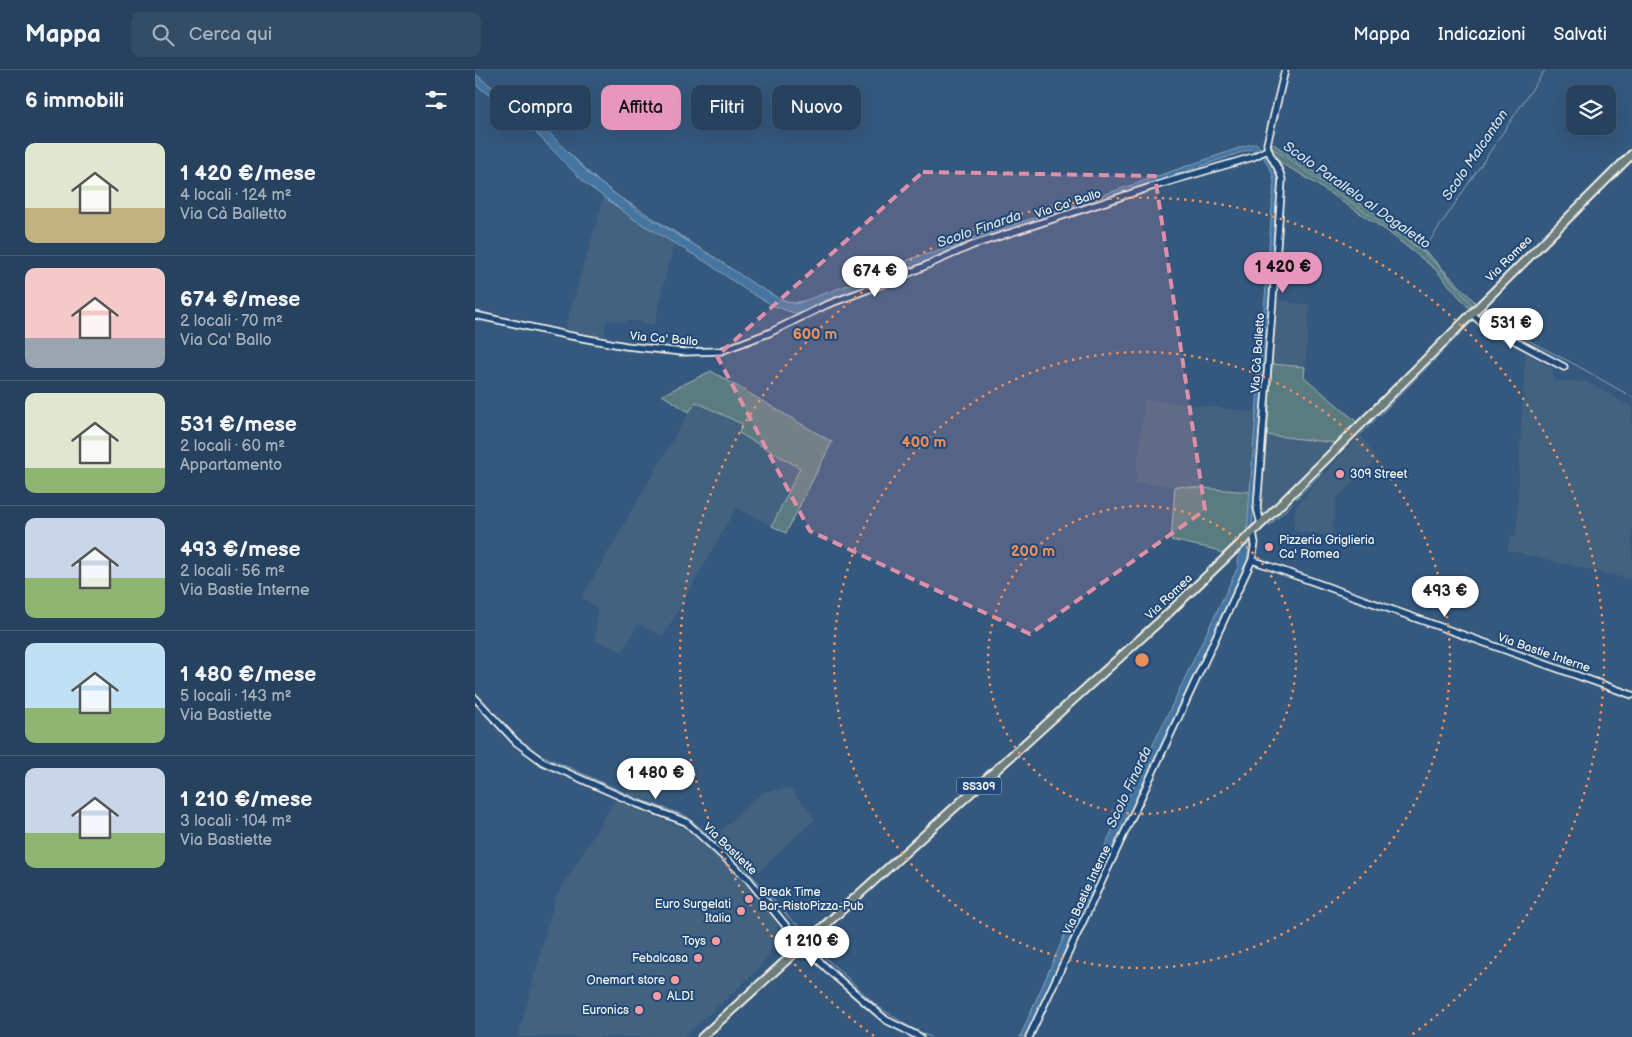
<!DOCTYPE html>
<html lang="it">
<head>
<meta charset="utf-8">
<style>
	body { margin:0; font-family:"Balsamiq Sans",sans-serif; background:#334d67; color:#f1f3f6; height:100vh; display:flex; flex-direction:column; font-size:19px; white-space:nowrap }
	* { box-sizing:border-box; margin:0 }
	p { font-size:16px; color:#a4b0bc }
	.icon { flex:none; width:28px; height:28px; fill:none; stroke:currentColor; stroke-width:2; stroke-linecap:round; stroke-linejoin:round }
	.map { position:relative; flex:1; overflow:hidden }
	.panel { display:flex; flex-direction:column; background:#27425e; width:475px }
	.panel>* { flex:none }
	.hud { position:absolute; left:15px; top:15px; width:475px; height:45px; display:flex; gap:10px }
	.controls { position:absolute; left:1091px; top:15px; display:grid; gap:10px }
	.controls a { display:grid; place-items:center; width:50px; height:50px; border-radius:10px; background:#27425e; box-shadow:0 5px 20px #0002,0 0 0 1px #435b73; font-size:25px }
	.price { position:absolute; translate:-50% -42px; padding:0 11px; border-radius:18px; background:#fff; color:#222; font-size:16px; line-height:32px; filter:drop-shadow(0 1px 2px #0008) }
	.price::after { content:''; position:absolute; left:50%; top:30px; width:15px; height:11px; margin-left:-8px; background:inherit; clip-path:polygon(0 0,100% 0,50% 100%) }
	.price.active { background:#e797bd; color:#111 }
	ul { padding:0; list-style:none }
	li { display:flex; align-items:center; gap:15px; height:125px; padding:0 25px }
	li+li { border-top:1px solid #435b73 }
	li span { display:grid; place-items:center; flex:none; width:140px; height:100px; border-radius:10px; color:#555 }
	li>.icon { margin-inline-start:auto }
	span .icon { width:60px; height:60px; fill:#fffc; stroke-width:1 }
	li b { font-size:21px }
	h2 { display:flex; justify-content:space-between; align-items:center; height:60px; padding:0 25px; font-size:21px }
	.pill { padding:0 18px; border-radius:10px; background:#27425e; box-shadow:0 5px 20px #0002,0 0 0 1px #435b73; font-size:18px; line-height:45px }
	.pill.active { background:#e797bd; color:#111 }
	header { display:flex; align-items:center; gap:30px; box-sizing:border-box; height:70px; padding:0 25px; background:#27425e; border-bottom:1px solid #435b73 }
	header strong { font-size:24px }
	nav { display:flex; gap:28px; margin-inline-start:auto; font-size:18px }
	.search { width:350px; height:45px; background:#334d67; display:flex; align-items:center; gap:12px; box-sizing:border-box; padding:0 18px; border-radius:10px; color:#a4b0bc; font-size:19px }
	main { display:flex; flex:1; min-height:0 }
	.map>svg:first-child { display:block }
	.built { fill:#436280 }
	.green { fill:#5a7b80; stroke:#a7b6b4 }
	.water { fill:#4474a1; stroke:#8aa6bd }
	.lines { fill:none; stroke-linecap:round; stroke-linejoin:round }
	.stream { stroke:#8aa6bd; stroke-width:1 }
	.minor-casing { stroke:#f4f1e8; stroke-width:9 }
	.major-casing { stroke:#f4f1e8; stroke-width:11 }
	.minor { stroke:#1f4a7a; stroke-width:5.5 }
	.major { stroke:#6d7e7c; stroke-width:7 }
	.marked { fill:#de8fa9; fill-opacity:0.2; stroke:#de8fa9; stroke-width:4; stroke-dasharray:10 6; stroke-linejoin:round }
	.ring { fill:none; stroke:#ec8e59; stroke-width:2.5; stroke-dasharray:2.5 5 }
	.poi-dot { fill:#ff9aa2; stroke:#1f4a7a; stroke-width:2 }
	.labels { text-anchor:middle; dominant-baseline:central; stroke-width:4; stroke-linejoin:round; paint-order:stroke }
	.shield { fill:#1f4a7a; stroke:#b4bfc7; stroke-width:1 }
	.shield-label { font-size:11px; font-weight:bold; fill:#f4f1e8 }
	.street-label { font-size:12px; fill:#f4f1e8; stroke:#1f4a7a }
	.poi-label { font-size:12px; fill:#f4f1e8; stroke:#1f4a7a; text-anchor:end }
	.water-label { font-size:14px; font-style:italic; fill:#dadedd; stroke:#1f4a7a }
	.centre { fill:#ec8e59; stroke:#1f4a7a; stroke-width:2.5 }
	.ring-label { font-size:15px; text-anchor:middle; font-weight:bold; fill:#ec8e59; stroke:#1f4a7a; stroke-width:4; stroke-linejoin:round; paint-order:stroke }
</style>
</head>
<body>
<header>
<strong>Mappa</strong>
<div class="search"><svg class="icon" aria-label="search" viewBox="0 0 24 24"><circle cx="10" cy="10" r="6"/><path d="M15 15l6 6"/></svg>Cerca qui</div>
<nav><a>Mappa</a><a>Indicazioni</a><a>Salvati</a></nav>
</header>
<main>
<section class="panel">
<h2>6 immobili<svg class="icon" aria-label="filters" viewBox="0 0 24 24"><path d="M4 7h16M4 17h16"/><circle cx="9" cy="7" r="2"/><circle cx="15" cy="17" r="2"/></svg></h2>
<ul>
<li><span style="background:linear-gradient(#dfe7d0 65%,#c2b280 0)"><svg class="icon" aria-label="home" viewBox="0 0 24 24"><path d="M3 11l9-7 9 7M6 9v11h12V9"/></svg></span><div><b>1 420 €/mese</b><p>4 locali · 124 m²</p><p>Via Cà Balletto</p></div></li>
<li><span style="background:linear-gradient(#f6c9c9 70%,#9aa5b1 0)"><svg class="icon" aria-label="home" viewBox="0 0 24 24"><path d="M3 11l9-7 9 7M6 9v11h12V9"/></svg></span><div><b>674 €/mese</b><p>2 locali · 70 m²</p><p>Via Ca' Ballo</p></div></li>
<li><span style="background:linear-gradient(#dfe7d0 75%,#8fb573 0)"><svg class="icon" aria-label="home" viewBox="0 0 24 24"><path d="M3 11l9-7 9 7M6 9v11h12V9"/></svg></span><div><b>531 €/mese</b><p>2 locali · 60 m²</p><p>Appartamento</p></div></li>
<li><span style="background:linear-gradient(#c9d6e8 60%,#8fb573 0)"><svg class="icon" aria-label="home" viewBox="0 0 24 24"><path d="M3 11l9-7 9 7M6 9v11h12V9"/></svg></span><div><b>493 €/mese</b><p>2 locali · 56 m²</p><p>Via Bastie Interne</p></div></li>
<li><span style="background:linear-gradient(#bfe0f5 65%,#8fb573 0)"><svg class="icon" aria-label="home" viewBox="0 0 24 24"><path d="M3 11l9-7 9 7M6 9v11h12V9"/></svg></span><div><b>1 480 €/mese</b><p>5 locali · 143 m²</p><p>Via Bastiette</p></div></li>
<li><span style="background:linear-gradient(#c9d6e8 65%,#8fb573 0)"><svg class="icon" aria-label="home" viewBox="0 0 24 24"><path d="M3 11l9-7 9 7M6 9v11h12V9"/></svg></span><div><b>1 210 €/mese</b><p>3 locali · 104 m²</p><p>Via Bastiette</p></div></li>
</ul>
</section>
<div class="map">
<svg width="1157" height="967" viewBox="0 0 1157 967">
	<rect width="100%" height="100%" fill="#34587e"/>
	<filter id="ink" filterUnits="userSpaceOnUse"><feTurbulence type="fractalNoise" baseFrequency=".02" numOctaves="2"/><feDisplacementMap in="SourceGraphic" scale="10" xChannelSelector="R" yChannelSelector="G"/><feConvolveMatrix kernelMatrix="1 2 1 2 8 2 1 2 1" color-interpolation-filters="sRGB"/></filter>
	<g filter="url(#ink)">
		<g class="built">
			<path d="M 129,127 L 160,150 L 199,173 L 179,255 L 155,250 L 148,252 L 132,249 L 129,268 L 89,261 Z"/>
			<path d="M 802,230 L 835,235 L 830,297 L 797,294 Z"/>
			<path d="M 1050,283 L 1078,298 L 1078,310 L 1113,312 L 1157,337 L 1157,510 L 1032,480 L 1035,466 L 1041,467 Z"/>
			<path d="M 669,329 L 781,342 L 776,422 L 660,413 Z"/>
			<path d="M 220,331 L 268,354 L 264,364 L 326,398 L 297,456 L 261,438 L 188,567 L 163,554 L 148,582 L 120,570 L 122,538 L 107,527 Z"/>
			<path d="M 885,364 L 902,389 L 862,428 L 857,466 L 818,461 L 820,437 Z"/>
			<path d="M 792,365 L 861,373 L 785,447 Z"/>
			<path d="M 161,698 L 194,706 L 184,733 L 152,724 Z"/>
			<path d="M 315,718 L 340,749 L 281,804 L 240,766 L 288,722 Z"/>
			<path d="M 140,730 L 214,761 L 258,799 L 298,845 L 303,858 L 296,880 L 292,889 L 273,909 L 209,967 L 43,967 L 80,828 Z"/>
		</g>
		<g class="green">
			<path d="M 797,73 L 905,147 L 954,185 L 1000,232 L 994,238 L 960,199 L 912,161 L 824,103 L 807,94 L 795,81 Z"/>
			<path d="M 797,294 L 830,297 L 829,307 L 882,352 L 861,373 L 792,365 Z"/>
			<path d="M 236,301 L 357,372 L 311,463 L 297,456 L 325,398 L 264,363 L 267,354 L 221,332 L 214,342 L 187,325 Z"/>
			<path d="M 700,416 L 776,422 L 772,460 L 747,484 L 742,480 L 696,470 Z"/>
		</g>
		<g class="water">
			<path d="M 0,4 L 66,54 L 116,106 L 165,142 L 236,185 L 276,212 L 303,228 L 320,234 L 384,211 L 443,186 L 458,183 L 487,171 L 581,141 L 773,75 L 781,73 L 786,79 L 783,82 L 776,79 L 635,127 L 490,173 L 409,210 L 363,226 L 328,243 L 319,243 L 299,236 L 271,220 L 231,192 L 160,150 L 110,113 L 59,61 L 0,14 Z"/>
			<path d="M 792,86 L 801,101 L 803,115 L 777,455 L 772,460 L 799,112 L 798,105 L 789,88 Z"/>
			<path d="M 775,472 L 772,491 L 550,967 L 545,967 L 615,807 L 763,497 L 764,483 Z"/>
		</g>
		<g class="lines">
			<g class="stream">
				<path d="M 18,16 L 33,27"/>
				<path d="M 796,77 L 947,181 L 966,199 L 997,235"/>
				<path d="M 93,82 L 124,112"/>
				<path d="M 148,129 L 214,171"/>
				<path d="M 948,181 L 1070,0"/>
				<path d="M 308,230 L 319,233 L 328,231"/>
				<path d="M 1004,245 L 1101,295 L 1157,327"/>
				<path d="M 904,346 L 999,250"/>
				<path d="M 886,364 L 901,349"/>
				<path d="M 821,429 L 847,403"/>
				<path d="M 794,456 L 817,434"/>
				<path d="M 0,623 L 44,669 L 64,684 L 161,728 L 211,746 L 264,791 L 319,853 L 328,857"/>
				<path d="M 347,874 L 350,887 L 401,935 L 431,955 L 455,967"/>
			</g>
			<defs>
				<g id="minor">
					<path d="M 996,243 L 1007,253 L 1089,297"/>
					<path d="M 0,245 L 91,265 L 151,276 L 207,282 L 246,281 L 294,263 L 351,235 L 416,211 L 498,175 L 679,116 L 778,87 L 792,80"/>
					<path d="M 786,454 L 782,438 L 807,110 C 805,96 793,87 792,74 L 810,0"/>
					<path d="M 777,490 L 1157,625"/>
					<path d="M 0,628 L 41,672 L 68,692 L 160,733 L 211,752 L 273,809 L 323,871 L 360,906 L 411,950 L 445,967"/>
					<path d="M 554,967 L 777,490 L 780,473 L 778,462"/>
				</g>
				<path id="major" d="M 227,967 L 686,550 L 786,454 L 1157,84"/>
			</defs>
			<use href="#minor" class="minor-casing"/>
			<use href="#major" class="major-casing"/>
			<use href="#minor" class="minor"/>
			<use href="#major" class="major"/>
		</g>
	</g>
	<path class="marked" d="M 448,102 L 680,106 L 730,440 L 555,564 L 335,461 L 242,286 Z"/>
	<g class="ring">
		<circle cx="667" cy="590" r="154"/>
		<circle cx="667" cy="590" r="308"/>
		<path d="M399 966A462 462 0 1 1 935 966"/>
	</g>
	<g class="poi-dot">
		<circle cx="865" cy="404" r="5"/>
		<circle cx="794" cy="477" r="5"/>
		<circle cx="274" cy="829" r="5"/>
		<circle cx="266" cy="841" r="5"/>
		<circle cx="241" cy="871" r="5"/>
		<circle cx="223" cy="888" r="5"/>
		<circle cx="200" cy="910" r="5"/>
		<circle cx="182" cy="926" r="5"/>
		<circle cx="164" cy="940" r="5"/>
	</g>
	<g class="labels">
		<rect class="shield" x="481.5" y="707.5" width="45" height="17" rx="4"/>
		<g class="shield-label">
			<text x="504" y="716">SS309</text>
		</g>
		<g class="street-label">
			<text transform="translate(593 134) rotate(-18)">Via Ca' Ballo</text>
			<text transform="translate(1034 189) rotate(-45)">Via Romea</text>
			<text transform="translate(189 269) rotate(5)">Via Ca' Ballo</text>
			<text transform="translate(783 283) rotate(-86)">Via Cà Balletto</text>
			<text transform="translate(694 527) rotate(-44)">Via Romea</text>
			<text transform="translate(1069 583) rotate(19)">Via Bastie Interne</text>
			<text transform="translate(255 779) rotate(44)">Via Bastiette</text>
			<text transform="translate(612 820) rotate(-65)">Via Bastie Interne</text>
		</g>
		<g class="poi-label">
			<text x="875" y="404" text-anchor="start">309 Street</text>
			<text x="804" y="470" text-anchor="start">Pizzeria Griglieria<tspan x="804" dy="14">Ca' Romea</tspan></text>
			<text x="284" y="822" text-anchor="start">Break Time<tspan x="284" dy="14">Bar-RistoPizza-Pub</tspan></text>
			<text x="256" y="834">Euro Surgelati<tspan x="256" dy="14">Italia</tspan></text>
			<text x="231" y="871">Toys</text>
			<text x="213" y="888">Febalcasa</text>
			<text x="190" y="910">Onemart store</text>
			<text x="192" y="926" text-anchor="start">ALDI</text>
			<text x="154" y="940">Euronics</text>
		</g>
		<g class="water-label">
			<text transform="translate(1000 85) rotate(-56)">Scolo Malcanton</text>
			<text transform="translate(882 125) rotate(35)">Scolo Parallelo al Dogaletto</text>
			<text transform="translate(504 159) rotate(-19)">Scolo Finarda</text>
			<text transform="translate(654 717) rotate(-65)">Scolo Finarda</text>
		</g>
	</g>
	<circle cx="667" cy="590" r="8" class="centre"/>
	<g class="ring-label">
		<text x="340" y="269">600 m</text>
		<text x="449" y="377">400 m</text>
		<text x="558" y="486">200 m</text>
	</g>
</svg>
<div class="controls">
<a><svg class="icon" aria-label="layers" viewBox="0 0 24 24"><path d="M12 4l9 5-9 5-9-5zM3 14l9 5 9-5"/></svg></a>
</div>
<b class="price active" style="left:808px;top:224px">1 420 €</b>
<b class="price" style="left:400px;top:228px">674 €</b>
<b class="price" style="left:1036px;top:280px">531 €</b>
<b class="price" style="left:970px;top:548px">493 €</b>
<b class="price" style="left:181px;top:730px">1 480 €</b>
<b class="price" style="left:337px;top:898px">1 210 €</b>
<div class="hud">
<a class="pill">Compra</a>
<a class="pill active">Affitta</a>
<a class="pill">Filtri</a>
<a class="pill">Nuovo</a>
</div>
</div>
</main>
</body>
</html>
